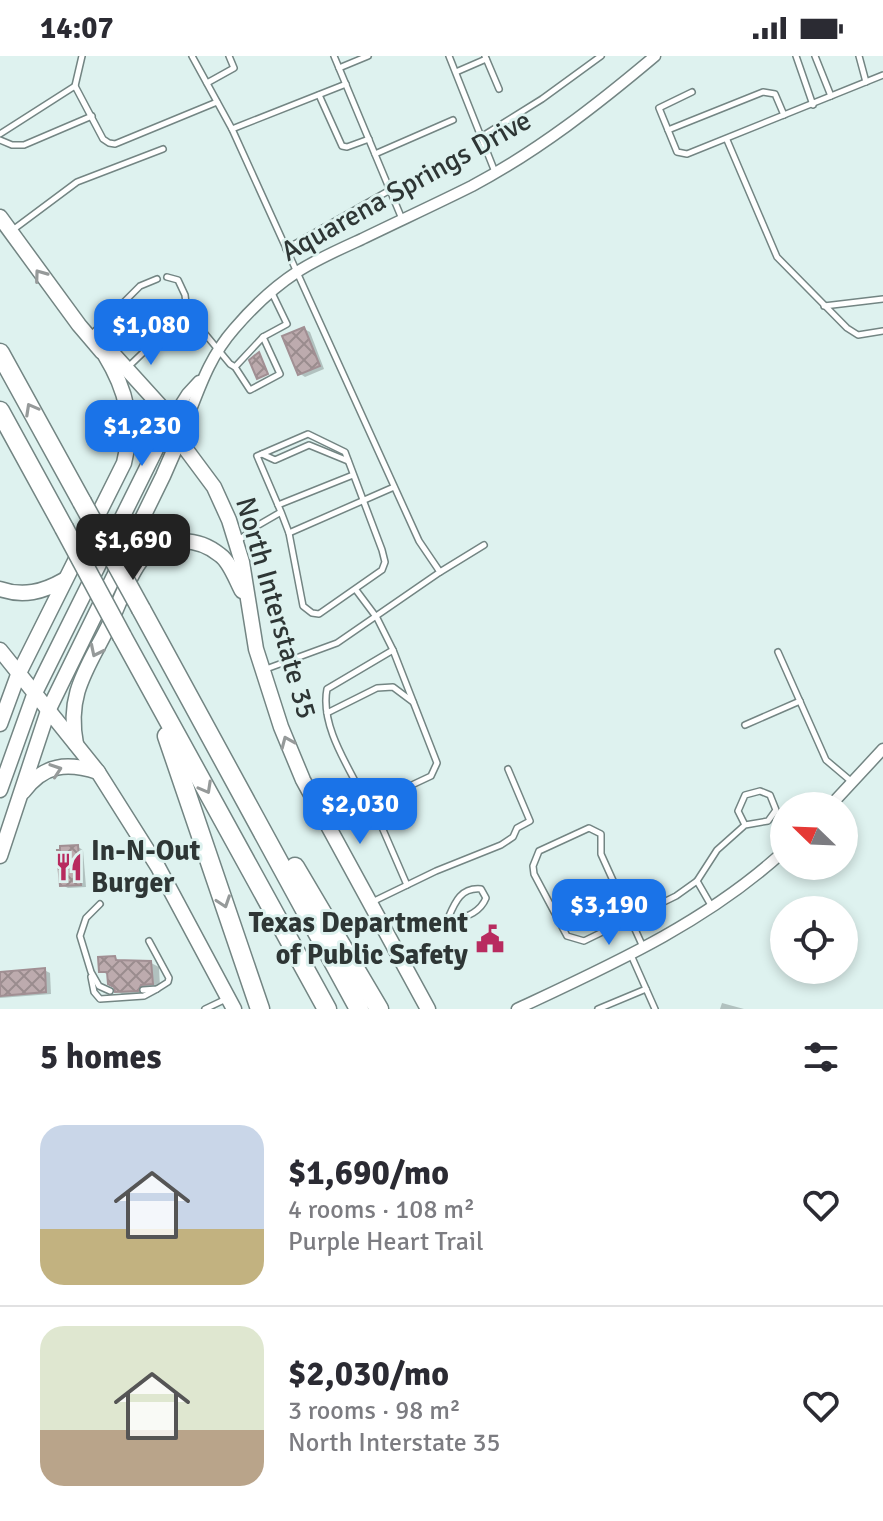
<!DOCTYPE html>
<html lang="en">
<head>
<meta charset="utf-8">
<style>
	body { margin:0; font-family:Signika,sans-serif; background:#f2f2f3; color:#2b2b33; height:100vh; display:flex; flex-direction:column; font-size:30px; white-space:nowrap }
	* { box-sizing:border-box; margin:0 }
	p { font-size:26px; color:#7c7c81 }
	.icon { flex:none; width:44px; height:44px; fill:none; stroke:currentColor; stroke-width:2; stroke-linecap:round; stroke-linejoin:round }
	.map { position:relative; height:953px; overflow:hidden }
	.sheet { display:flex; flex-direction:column; background:#fff; flex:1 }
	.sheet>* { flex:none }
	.needle { width:52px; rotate:293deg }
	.fabs { position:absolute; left:770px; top:736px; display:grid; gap:16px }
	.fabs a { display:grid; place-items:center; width:88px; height:88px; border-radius:50%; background:#fff; box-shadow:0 4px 12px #0003; font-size:40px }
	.price { position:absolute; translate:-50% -68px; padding:0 18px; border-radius:16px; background:#1a73e8; color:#fff; font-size:26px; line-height:52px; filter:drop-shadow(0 2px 4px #0008) }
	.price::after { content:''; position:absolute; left:50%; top:48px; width:24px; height:18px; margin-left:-12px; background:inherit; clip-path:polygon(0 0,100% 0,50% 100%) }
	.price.active { background:#222; color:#fff }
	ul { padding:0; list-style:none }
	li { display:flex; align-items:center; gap:24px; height:200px; padding:0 40px }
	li+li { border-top:2px solid #e1e1e2 }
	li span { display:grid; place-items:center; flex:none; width:224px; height:160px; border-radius:24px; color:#555 }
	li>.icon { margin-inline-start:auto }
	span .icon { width:96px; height:96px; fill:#fffc; stroke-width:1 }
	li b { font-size:34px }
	h2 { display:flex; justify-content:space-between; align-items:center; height:96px; padding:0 40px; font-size:34px }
	.status { display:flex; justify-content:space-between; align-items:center; height:56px; padding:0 40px; background:#fff; direction:ltr }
	.status svg { height:22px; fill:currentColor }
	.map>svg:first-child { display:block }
	.shadow { fill:#0003 }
	.building { fill:url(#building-cross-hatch); stroke:#a18f93; stroke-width:2 }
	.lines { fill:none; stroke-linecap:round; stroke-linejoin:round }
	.service-casing { stroke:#738583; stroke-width:8 }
	.minor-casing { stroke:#738583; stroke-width:13 }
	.secondary-casing { stroke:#738583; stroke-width:17 }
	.motorway-casing { stroke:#738583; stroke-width:21 }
	.service { stroke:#fff; stroke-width:5 }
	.minor { stroke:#fff; stroke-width:10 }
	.secondary { stroke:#fff; stroke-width:14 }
	.motorway { stroke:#fff; stroke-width:18 }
	.motorway-bridge-casing { stroke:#738583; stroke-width:21; stroke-linecap:butt }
	.motorway-bridge { stroke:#fff; stroke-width:18 }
	.oneway { stroke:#969a9a }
	.labels { text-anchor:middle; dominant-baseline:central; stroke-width:6; stroke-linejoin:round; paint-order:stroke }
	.street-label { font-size:28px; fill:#2e3635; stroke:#def2ef }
	.poi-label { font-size:28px; font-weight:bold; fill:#2e3635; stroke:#def2ef; text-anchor:start }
</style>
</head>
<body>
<div class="status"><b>14:07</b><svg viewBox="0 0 49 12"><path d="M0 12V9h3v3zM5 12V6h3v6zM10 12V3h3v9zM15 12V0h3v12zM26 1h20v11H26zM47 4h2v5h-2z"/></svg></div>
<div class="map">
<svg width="883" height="953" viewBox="0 0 883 953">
	<defs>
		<pattern id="building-cross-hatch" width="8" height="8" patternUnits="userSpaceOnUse" patternTransform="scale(2)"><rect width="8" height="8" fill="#bdabae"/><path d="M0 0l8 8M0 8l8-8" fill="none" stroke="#9a8c8e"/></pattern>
	</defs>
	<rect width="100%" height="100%" fill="#def2ef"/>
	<g class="shadow">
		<path d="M 304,273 L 310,276 L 324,313 L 305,321 L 299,317 Z"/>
		<path d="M 78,791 L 83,794 L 86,831 L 68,832 L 62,829 Z"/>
		<path d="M 115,902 L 122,906 L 151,907 L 159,911 L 160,932 L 146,939 L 125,940 L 117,935 L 110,920 L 101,915 Z"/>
		<path d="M 44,914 L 50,917 L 51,938 L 0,942 L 0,918 Z"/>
		<path d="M 722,947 L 744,953 L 720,953 Z"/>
	</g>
	<g class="building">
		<path d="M 304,271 L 320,310 L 298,319 L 282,280 Z"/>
		<path d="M 259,296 L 268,318 L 257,323 L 249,304 Z"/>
		<path d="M 78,789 L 81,829 L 60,830 L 57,794 L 60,794 L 60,790 Z"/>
		<path d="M 115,900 L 116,904 L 151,905 L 153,928 L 141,929 L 138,935 L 115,936 L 114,931 L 108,928 L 107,916 L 99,916 L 98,901 Z"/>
		<path d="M 45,912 L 46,936 L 0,940 L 0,916 Z"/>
	</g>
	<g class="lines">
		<defs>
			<g id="service">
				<path d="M 192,0 L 232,73 L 419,485 L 440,516"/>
				<path d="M 334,0 L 402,163"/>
				<path d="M 449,0 L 495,116"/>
				<path d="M 485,0 L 499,33"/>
				<path d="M 796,0 L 813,49"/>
				<path d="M 815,0 L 831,40"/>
				<path d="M 859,0 L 866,26"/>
				<path d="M 339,12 L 368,0"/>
				<path d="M 456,16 L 486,3"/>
				<path d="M 207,27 L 234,12 L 229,0"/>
				<path d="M 75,30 L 82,0"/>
				<path d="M 692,36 L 659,52 L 677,96 L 687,98 L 883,19"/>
				<path d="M 319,39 L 342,90 L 347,91 L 369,83"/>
				<path d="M 232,73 L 346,28"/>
				<path d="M 668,74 L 763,36 L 775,38 L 784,59"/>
				<path d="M 0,78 L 75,30 L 103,83 L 109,87 L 115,88 L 217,46"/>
				<path d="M 481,81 L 542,43 L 601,0"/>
				<path d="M 0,84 L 12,89 L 24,89 L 92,60"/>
				<path d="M 727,84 L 777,201 L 847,272 L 858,279 L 883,275"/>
				<path d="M 375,98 L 453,64"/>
				<path d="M 14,173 L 77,126 L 163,93"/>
				<path d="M 286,193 L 390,134"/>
				<path d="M 824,250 L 883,243"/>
				<path d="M 118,252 L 140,230 L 157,223"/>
				<path d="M 187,256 L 230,308 L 235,311 L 250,334 L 280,318 L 263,281 L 287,268 L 272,237"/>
				<path d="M 90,280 L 118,252 L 151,289 L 127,312"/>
				<path d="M 151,289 L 187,256 L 185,239 L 178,224 L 167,221"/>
				<path d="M 235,311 L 263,281"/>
				<path d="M 262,398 L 275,404 L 309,389 L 348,405"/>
				<path d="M 278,449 L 353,419"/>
				<path d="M 289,477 L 394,431"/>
				<path d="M 237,486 L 255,471 L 281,456 L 289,477 L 303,550 L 312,557 L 319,558 L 382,514 L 385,506 L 382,494 L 345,396 L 308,378 L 257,400 L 281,456"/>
				<path d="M 356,534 L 377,562 L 393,594"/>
				<path d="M 778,596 L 826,704 L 852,726"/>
				<path d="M 266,613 L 337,587 L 440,516 L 484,489"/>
				<path d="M 327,657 L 377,632 L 393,631 L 413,646"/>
				<path d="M 745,669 L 800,645"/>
				<path d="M 327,766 L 364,742 C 348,710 320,669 327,633 L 393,594 L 437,707 L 431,720 L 380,744 L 364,742"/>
				<path d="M 381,769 L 407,829"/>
				<path d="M 697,825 L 717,794 L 745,769 L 768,765 L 776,754 L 770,739 L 760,735 L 745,739 L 738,755 L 745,769"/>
				<path d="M 370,847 L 436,815 L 501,789 L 513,781 L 517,772 L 530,765 L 508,713"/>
				<path d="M 100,848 L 86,862 L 80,880 L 91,916 L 99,930 L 110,935"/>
				<path d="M 438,871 C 455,862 478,862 486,842 L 481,833 C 459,831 454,849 446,867"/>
				<path d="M 643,891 L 601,798 L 601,778 L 589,772 L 539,795 L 533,810 L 534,818 L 567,880 L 584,885 L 676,840 L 697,825 L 712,851"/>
				<path d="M 631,899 L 655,953"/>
				<path d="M 91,921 L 94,936 L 100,943 L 144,940 L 157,933"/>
				<path d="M 143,934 L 157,933 L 168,926 L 169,922 L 149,885"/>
				<path d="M 205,953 L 226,943"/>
				<path d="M 598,953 L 646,933"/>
			</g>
			<g id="minor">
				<path d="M 171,363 L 187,338 L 199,325"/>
				<path d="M 180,381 C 197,342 205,306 234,273 C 252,252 274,231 297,216 C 317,203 340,193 362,183 C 399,165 436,148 472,130 C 538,95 598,48 655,0"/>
				<path d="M 830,750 L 883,693"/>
				<path d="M 517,953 C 611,909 707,866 784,795"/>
			</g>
			<g id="secondary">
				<path d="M 0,161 L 79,269 L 102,296 L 115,300 L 164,354 L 185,392 L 214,431 L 229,464 L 242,506 L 256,593 L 281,671 L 303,724 L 428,953"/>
				<path d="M 0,533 C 23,541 43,536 64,524"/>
				<path d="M 0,594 L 98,716 L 158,811 L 234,953"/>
				<path d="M 0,668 L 18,619 L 124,407 C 134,366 127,335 105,299"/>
				<path d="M 76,688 C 66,637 88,612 110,567 C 119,548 127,524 139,507 C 158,480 196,479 220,499 C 230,506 236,524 242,535"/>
				<path d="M 0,734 L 34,639 L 171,363"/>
				<path d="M 23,736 C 44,708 67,706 98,716"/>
				<path d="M 0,800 L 48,655 L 163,420 L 180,381"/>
			</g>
			<g id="motorway">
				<path d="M 0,297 L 82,446"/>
				<path d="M 0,355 L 64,472"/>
				<path d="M 141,553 L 359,953"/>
				<path d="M 122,580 L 327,953"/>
				<path d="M 167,680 L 260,953"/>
				<path d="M 295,811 L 379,953"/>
			</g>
		</defs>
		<use href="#service" class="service-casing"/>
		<use href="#minor" class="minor-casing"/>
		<use href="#secondary" class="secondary-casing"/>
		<use href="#motorway" class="motorway-casing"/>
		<use href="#service" class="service"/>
		<use href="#minor" class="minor"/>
		<use href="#secondary" class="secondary"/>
		<use href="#motorway" class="motorway"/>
		<defs>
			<g id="motorway-bridge">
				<path d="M 82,446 L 141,553"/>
				<path d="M 64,472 L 122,580"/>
			</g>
		</defs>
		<use href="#motorway-bridge" class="motorway-bridge-casing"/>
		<use href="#motorway-bridge" class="motorway-bridge"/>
	</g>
	<defs><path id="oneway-chevron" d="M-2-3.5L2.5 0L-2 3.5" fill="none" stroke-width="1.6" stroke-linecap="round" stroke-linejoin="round" transform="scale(2)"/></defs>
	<g class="oneway">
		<use href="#oneway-chevron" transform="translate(40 219) rotate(-126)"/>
		<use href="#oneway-chevron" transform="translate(31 353) rotate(-119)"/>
		<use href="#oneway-chevron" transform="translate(96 595) rotate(116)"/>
		<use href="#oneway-chevron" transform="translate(287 686) rotate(-113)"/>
		<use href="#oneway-chevron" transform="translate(56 714) rotate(-19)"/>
		<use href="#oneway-chevron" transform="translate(206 732) rotate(61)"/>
		<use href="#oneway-chevron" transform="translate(224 846) rotate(71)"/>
	</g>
	<defs>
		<symbol id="restaurant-bare" viewBox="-9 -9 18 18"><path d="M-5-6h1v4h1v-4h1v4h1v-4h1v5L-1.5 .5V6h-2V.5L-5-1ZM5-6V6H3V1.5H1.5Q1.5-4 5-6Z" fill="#b82b5f" stroke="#def2ef" stroke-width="2.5" paint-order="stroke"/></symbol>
		<symbol id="civic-bare" viewBox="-9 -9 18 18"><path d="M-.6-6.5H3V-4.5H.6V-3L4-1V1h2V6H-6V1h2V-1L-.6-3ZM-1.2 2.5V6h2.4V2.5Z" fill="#b82b5f" stroke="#def2ef" stroke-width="2.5" paint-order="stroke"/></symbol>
	</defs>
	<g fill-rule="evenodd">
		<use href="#restaurant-bare" x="49" y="791" width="40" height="40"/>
		<use href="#civic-bare" x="470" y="863" width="40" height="40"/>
	</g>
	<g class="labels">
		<g class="street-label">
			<text transform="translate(406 130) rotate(-29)">Aquarena Springs Drive</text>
			<text transform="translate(276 552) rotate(74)">North Interstate 35</text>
		</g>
		<g class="poi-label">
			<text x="91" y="795">In-N-Out<tspan x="91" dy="32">Burger</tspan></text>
			<text x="468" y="867" text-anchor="end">Texas Department<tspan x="468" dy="32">of Public Safety</tspan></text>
		</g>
	</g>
</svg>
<div class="fabs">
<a><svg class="needle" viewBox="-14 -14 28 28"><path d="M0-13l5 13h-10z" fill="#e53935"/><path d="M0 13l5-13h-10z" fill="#7c7c81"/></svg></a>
<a><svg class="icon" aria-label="locate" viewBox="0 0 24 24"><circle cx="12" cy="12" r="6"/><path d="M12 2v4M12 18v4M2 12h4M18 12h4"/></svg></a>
</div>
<b class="price" style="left:151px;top:311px">$1,080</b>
<b class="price" style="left:142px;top:412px">$1,230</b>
<b class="price active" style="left:133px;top:526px">$1,690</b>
<b class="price" style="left:360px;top:790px">$2,030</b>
<b class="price" style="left:609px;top:891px">$3,190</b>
</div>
<section class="sheet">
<h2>5 homes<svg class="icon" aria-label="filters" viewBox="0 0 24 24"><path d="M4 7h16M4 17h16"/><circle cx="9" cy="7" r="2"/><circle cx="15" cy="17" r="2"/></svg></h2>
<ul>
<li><span style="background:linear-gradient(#c9d6e8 65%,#c2b280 0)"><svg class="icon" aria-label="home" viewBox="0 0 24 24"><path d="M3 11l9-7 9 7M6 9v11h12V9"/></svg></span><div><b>$1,690/mo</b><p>4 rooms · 108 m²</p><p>Purple Heart Trail</p></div><svg class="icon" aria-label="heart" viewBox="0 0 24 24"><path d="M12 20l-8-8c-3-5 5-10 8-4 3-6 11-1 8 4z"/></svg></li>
<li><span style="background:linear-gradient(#dfe7d0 65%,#b9a48a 0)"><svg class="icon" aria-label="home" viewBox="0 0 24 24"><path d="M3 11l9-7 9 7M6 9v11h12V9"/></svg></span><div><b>$2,030/mo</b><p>3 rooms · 98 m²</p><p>North Interstate 35</p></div><svg class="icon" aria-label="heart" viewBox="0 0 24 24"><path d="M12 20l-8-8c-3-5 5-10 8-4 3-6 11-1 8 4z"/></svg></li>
</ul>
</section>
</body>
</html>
